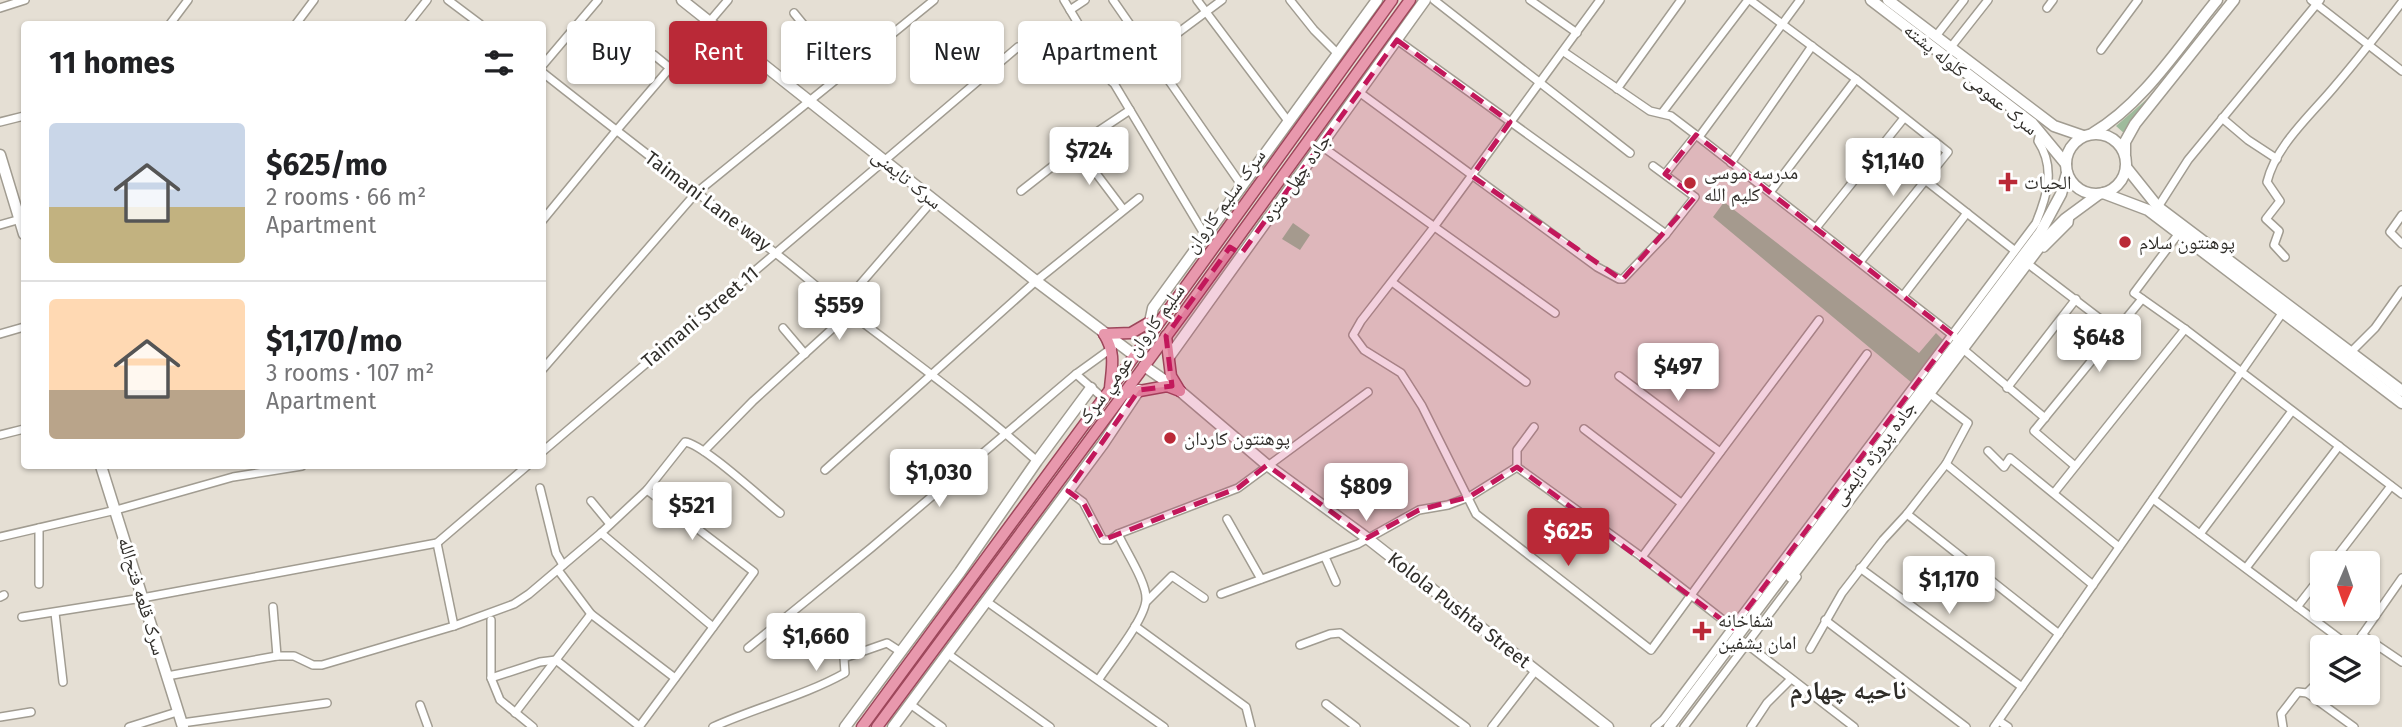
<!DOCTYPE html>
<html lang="en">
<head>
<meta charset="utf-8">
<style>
	body { margin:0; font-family:"Fira Sans","Noto Naskh Arabic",sans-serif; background:#f2f2f2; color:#202124; height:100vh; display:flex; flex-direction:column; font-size:26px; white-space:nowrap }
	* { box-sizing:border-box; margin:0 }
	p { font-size:23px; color:#757577 }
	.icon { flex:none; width:38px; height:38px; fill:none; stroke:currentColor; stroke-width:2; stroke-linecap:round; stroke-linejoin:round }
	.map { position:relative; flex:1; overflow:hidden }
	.drawer { position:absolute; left:21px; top:21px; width:525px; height:448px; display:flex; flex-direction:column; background:#fff; border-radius:7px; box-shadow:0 2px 5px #0004 }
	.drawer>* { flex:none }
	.top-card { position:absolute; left:567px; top:21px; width:665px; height:63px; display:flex; gap:14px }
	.needle { width:46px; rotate:182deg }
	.tools { position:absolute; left:2310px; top:551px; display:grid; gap:14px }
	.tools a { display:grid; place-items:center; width:70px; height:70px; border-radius:7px; background:#fff; box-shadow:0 2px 5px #0004; font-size:35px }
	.price { position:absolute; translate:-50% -60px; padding:0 16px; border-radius:7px; background:#fff; color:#222; font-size:23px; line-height:46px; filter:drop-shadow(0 2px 4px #0008) }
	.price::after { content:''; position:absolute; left:50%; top:42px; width:21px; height:16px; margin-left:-10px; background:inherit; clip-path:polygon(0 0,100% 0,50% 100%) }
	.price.on { background:#ba2937; color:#fff }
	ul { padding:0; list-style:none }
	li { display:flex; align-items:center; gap:21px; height:175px; padding:0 28px }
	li+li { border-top:2px solid #e0e0e0 }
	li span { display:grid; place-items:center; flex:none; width:196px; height:140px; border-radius:7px; color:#555 }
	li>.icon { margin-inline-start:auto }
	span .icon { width:84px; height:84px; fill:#fffc; stroke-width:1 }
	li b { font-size:30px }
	h2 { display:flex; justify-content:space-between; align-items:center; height:84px; padding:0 28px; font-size:30px }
	.tag { padding:0 24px; border-radius:7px; background:#fff; box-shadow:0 2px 5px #0004; font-size:24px; line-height:63px }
	.tag.on { background:#ba2937; color:#fff }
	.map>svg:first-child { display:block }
	.green { fill:#9ebb9c }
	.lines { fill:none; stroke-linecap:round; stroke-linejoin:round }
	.street-casing { stroke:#a19c91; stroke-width:10 }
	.secondary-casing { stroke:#a19c91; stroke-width:13 }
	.primary-casing { stroke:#9d475b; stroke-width:13 }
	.street { stroke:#fff; stroke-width:7 }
	.secondary { stroke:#fff; stroke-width:10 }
	.primary { stroke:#e898ad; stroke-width:10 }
	.marked { fill:#c2185b; fill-opacity:0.2; stroke:#c2185b; stroke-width:5; stroke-dasharray:14 9; stroke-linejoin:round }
	.poi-dot { fill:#ba2937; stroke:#fff; stroke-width:2.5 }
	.labels { text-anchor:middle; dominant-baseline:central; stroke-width:6; stroke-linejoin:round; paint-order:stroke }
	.street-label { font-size:19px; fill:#302e2a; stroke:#fff }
	.poi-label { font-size:19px; fill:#302e2a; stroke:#fff; text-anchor:start }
	.district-label { font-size:26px; font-weight:bold; fill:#302e2a; stroke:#fff }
</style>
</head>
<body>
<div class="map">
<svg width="2402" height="727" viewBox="0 0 2402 727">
	<rect width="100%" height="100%" fill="#e5dfd4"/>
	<g class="green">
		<path d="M 2154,93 L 2125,134 L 2116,126 Z"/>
		<path d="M 1724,202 L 1919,353 L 1936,333 L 1944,341 L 1912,383 L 1713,217 Z"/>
		<path d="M 1293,223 L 1310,235 L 1300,250 L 1282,239 Z"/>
	</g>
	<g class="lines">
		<defs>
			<g id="street">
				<path d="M 448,0 L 480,24"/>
				<path d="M 1064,0 L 1206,237"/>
				<path d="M 1113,0 L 1242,186"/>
				<path d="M 1197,0 L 1288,121"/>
				<path d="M 1290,0 L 1314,30 L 1337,53"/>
				<path d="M 1434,0 L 1630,153"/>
				<path d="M 1530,0 L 1577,33"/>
				<path d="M 1600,0 L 1434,227 L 1361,321 L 1353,335 L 1364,350 L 1401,373 L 1422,406 L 1476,514 L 1651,650 L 1867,354"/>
				<path d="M 1750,0 L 1856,79 L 1948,152 L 1860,262"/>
				<path d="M 2311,0 L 2402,71"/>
				<path d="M 0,8 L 25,0"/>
				<path d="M 2047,8 L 2053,0"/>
				<path d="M 1070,10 L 1085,0"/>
				<path d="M 794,13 L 843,73"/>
				<path d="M 170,24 L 188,0"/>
				<path d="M 296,24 L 314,0"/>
				<path d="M 408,24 L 427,0"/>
				<path d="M 1936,36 L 1964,0"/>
				<path d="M 1397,40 L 1666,234 L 1695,197 L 1653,166"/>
				<path d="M 1951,47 L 1988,0"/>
				<path d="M 2101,50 L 2138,0"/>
				<path d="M 1564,52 L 1650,111 L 1671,116 L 1696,135 L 1955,337"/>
				<path d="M 542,66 L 598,0"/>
				<path d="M 641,67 L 654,55 L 670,68"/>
				<path d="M 542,72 C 619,133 696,192 774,252 C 798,270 821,291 845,309 C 910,359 976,406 1037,461"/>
				<path d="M 1112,82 L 1222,0"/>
				<path d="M 1617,89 L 1681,0"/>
				<path d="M 1359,92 L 1597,267 L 1619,279 L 1623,279 L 1666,234"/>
				<path d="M 1662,113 L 1748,0"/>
				<path d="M 2222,118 L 2248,140 L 2277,159"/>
				<path d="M 0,122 L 24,116"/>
				<path d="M 1699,137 L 1800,0"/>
				<path d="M 1320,145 L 1555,313"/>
				<path d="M 1077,148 L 1123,209"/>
				<path d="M 1731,163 L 1812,46"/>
				<path d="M 1665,174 L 1696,135"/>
				<path d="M 1925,180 L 2014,250"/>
				<path d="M 1021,191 L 1091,136 L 1130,110"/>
				<path d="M 1771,191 L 1856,79"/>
				<path d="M 2158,207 L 2188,160 L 2320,0"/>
				<path d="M 2402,215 L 2390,232 L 2402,244"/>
				<path d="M 542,221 L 616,131 L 728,0"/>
				<path d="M 0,225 L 24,218"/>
				<path d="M 1816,228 L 1904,118"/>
				<path d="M 2179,233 L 2134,293 L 2185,329 L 2402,494"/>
				<path d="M 2044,248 L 2069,223 L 2070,215"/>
				<path d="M 2285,257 L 2274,245 L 2279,231 L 2266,219 L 2280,201 L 2267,182 C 2276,145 2311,115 2335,86 C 2358,59 2380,31 2402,2"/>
				<path d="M 2027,263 L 2116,331"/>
				<path d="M 1392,282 L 1526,382"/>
				<path d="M 1903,296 L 1967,213"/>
				<path d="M 783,328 L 805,354"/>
				<path d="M 0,334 L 24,327"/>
				<path d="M 1963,349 L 2045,418"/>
				<path d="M 2351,352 L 2375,328 L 2402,290"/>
				<path d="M 542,370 L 696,193 L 934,0"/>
				<path d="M 1076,374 L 1103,398"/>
				<path d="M 1619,376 L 1720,452"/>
				<path d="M 2007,388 L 2076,299"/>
				<path d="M 1534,427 L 1517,450 L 1517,467 L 1642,557 L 1736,630"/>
				<path d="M 1584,429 L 1681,503"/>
				<path d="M 0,435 L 24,429"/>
				<path d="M 704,451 L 753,401 L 844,318 L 849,299 L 857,288 L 933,200"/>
				<path d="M 1988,451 L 2004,467 L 2010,458 L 2119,547"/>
				<path d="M 542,452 L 1018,47"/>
				<path d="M 1946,464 L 2093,585"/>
				<path d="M 2075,466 L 2034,431 L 2142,299"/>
				<path d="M 825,470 L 1036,281 L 1139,198"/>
				<path d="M 540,488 L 556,553 L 563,565"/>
				<path d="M 1068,491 L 1083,502 L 1103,540 L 1110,540 L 1118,534 L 1238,488 L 1368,392"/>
				<path d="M 2054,493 L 2185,329"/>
				<path d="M 2153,499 L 2352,648"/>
				<path d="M 591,501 L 610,524"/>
				<path d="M 1907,514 L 2059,634"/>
				<path d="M 1227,519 L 1261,579"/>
				<path d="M 601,533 L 713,627"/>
				<path d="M 2200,534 L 2292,411"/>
				<path d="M 0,537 L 116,510 L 233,477 L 302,466"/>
				<path d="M 437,543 L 454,626"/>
				<path d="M 1325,557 L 1336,582"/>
				<path d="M 1642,557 L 1819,320"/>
				<path d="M 2331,564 L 2391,486"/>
				<path d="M 1860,568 L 2022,687"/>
				<path d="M 2246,568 L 2339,446"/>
				<path d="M 558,570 L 591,614 L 675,678"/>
				<path d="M 39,584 L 39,528"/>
				<path d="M 1221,594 L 1358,544 L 1419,510 L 1448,505 L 1469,497 L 1517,467"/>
				<path d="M 0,597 L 4,595"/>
				<path d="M 986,601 L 1164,727"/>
				<path d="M 1147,601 L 1172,576 L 1204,598"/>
				<path d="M 273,607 L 277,656"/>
				<path d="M 2297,607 L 2322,575"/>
				<path d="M 55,613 L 63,682"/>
				<path d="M 22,617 L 142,598 L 437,543 L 527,466"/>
				<path d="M 491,620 L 491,678 L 500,700 L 533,727"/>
				<path d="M 1825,620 L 1966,727"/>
				<path d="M 1135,626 L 1246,707 L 1251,727"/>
				<path d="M 2362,635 L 2402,662"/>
				<path d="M 1744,642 L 1854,727"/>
				<path d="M 1300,645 L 1330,634 L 1340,633 L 1466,727"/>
				<path d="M 748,648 L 871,548 L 1076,374 L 1112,348"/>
				<path d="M 2353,648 L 2402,578"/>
				<path d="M 1810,649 L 1842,593 L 1883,540 L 1907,514 L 1946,464 L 1968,423 L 1929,393"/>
				<path d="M 948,654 L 1050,727"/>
				<path d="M 167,676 L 277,656 L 294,656 L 313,665 L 322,665 L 454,626 L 514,604 L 529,594 L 601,533 L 647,490 L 685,442 C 703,444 762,499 780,513"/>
				<path d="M 491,678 L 540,662 L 556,660 L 639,726"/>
				<path d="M 1099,679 C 1110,662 1146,618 1146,599 C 1147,583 1125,550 1118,534"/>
				<path d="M 2307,693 L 2322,678"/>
				<path d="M 910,704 L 942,727"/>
				<path d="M 1326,704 L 1356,727"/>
				<path d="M 420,705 L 428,727"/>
				<path d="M 515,713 L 591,614"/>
				<path d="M 0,717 L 31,712"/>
				<path d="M 1999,721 L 2008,727"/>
				<path d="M 182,723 L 327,703"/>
				<path d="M 129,727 L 177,712"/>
				<path d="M 639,727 L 754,572 L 647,490"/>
				<path d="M 713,727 C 757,707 804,696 845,673 L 844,658 L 887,643 L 901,652"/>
				<path d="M 1492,727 L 1536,670"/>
				<path d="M 1655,727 L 1663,720 L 2036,223 C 2047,196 2056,168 2038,141 L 2040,133"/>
				<path d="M 1684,727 L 1797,577"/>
				<path d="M 1751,727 L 1767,703 L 1791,679"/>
				<path d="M 1994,727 L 2283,312"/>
				<path d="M 2283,727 L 2281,714 L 2298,692 L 2307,693 L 2354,727"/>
			</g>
			<g id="secondary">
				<path d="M 682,0 L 1036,281 L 1134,355"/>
				<path d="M 1871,0 L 2032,123 L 2066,164"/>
				<path d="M 1888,0 L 2054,126 L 2083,136"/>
				<path d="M 2093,133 C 2143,104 2180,45 2217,0"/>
				<circle cx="2096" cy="164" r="30"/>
				<path d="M 2125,154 L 2125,142 L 2135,124 L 2234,0"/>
				<path d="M 0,155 L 24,234"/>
				<path d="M 2126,167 L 2158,207 L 2402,391"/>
				<path d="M 2103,193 L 2148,210 L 2402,403"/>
				<path d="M 1150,322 L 1153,308 L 1377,0"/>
				<path d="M 1169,357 L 1425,0"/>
				<path d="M 1144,366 L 1180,391 L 1267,465 L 1367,538 L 1608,727"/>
				<path d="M 101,466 L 183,727"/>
				<path d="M 1791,577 L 2047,237 L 2065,219 L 2099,194"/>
				<path d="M 845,727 L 960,572 L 1037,461 L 1091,388"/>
				<path d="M 893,727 L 1103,444 L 1139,390"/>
				<path d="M 1669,727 L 2040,233 L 2061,194 L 2067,173"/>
			</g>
			<g id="primary">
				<path d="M 1104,334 C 1116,354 1112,366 1110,388"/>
				<path d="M 1104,334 L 1131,333 L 1150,322 L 1157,325"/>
				<path d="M 1166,336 L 1171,376 L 1180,391"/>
				<path d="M 1123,394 L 1167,386 L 1180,391"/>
				<path d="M 862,727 L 1186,286 L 1392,0"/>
				<path d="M 877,727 L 1185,311 L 1410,0"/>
			</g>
		</defs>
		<use href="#street" class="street-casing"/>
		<use href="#secondary" class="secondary-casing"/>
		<use href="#primary" class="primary-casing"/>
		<use href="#street" class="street"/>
		<use href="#secondary" class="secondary"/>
		<use href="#primary" class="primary"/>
	</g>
	<path class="marked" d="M 1397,40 L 1510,122 L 1472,176 L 1622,280 L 1695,197 L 1665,174 L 1696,135 L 1953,335 L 1733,628 L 1517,467 L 1469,497 L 1419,510 L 1367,538 L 1267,465 L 1238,488 L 1103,540 L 1083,502 L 1068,491 L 1139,390 L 1172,386 L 1166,336 L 1230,247 L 1241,254 Z"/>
	<g class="poi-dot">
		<path d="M2004.5 171.5h7v7h7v7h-7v7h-7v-7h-7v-7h7z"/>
		<circle cx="1690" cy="183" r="7"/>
		<circle cx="2125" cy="242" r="7"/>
		<circle cx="1170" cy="438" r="7"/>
		<path d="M1698.5 620.5h7v7h7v7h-7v7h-7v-7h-7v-7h7z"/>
	</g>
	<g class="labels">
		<g class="street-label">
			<text transform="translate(1971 79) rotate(39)">سرک عمومی کلوله پشته</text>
			<text transform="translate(1296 178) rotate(-54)">جاده چهل متره</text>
			<text transform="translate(907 179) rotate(39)">سرک تایمنی</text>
			<text transform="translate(708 201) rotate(37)">Taimani Lane way</text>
			<text transform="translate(1225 201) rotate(-54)">سرک سلیم کاروان</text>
			<text transform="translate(700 317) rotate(-40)">Taimani Street 11</text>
			<text transform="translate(1131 354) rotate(-54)">سلیم کاروان عومي سړک</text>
			<text transform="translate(1874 453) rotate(-53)">جاده پروژه تایمنی</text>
			<text transform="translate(142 596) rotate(73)">سرک قلعه فتح‌الله</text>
			<text transform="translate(1459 610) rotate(38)">Kolola Pushta Street</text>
		</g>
		<g class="poi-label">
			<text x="1704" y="172">مدرسه موسی<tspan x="1704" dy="22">کلیم الله</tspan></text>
			<text x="2024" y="182">الحیات</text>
			<text x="2139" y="242">پوهنتون سلام</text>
			<text x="1184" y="438">پوهنتون کاردان</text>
			<text x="1718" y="620">شفاخانه<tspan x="1718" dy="22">امان یشفین</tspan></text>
		</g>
		<g class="district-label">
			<text x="1848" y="690">ناحیه چهارم</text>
		</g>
	</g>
</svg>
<div class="tools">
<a><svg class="needle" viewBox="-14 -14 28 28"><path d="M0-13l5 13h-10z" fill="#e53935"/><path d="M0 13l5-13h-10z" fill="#757577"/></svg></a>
<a><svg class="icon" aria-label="layers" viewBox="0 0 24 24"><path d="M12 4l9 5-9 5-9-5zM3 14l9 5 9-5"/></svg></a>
</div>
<b class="price" style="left:1089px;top:187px">$724</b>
<b class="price" style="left:1893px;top:198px">$1,140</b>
<b class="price" style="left:839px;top:342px">$559</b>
<b class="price" style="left:2099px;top:374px">$648</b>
<b class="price" style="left:1678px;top:403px">$497</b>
<b class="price" style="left:939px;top:509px">$1,030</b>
<b class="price" style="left:1366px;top:523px">$809</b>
<b class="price" style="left:692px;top:542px">$521</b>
<b class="price on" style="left:1568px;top:568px">$625</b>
<b class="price" style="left:1949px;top:616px">$1,170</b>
<b class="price" style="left:816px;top:673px">$1,660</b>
<div class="top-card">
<a class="tag">Buy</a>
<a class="tag on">Rent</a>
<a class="tag">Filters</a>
<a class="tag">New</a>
<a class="tag">Apartment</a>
</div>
<section class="drawer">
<h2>11 homes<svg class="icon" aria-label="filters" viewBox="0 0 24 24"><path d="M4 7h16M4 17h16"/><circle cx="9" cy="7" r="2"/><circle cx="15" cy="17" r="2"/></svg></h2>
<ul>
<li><span style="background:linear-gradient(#c9d6e8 60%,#c2b280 0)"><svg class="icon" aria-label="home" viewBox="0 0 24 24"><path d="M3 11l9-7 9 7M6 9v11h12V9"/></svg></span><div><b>$625/mo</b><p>2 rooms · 66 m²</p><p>Apartment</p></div></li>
<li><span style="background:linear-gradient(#ffd9b3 65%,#b9a48a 0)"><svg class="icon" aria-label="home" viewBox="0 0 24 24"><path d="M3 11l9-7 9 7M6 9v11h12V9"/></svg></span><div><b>$1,170/mo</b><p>3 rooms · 107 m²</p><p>Apartment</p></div></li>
</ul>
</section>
</div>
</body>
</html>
